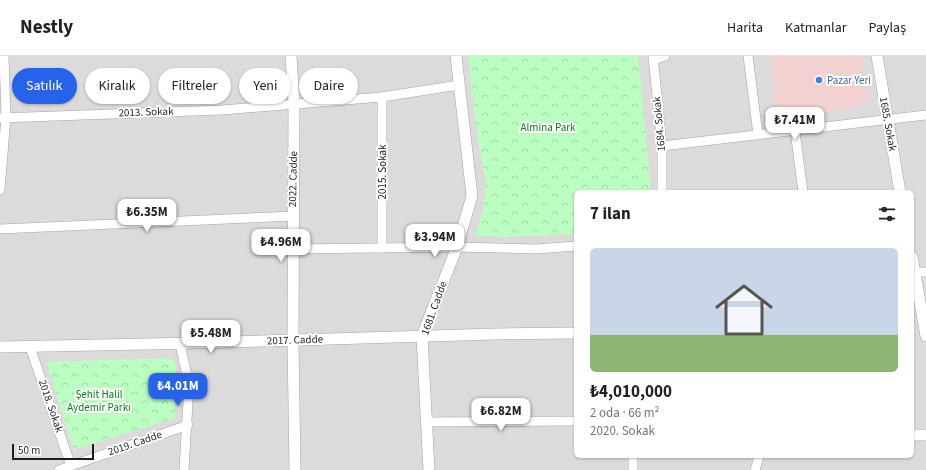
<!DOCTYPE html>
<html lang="tr">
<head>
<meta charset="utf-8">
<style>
	body { margin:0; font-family:"Source Sans 3",sans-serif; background:#f2f2f2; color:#222; height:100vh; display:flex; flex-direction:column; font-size:15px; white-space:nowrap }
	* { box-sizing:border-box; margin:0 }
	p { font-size:13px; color:#767676 }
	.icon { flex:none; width:22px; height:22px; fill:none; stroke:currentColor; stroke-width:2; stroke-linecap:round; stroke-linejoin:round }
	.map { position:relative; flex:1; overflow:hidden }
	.side { position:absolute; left:574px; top:134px; width:340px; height:268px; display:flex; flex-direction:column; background:#fff; border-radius:6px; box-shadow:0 1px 3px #0004 }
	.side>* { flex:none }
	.guide { position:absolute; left:12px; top:12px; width:380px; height:36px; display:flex; gap:8px }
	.scale { position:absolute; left:12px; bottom:10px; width:82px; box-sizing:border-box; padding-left:4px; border:2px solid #1d1d1d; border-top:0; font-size:11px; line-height:14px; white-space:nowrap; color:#1d1d1d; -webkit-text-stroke:3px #fff; paint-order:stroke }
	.price { position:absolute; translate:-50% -34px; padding:0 9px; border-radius:8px; background:#fff; color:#222; font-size:13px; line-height:26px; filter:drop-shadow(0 1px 2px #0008) }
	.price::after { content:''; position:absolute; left:50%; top:24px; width:12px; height:9px; margin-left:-6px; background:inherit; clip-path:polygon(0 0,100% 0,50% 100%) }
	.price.current { background:#2563eb; color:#fff }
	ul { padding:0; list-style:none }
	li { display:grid; align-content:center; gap:8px; height:212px; padding:0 16px }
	li span { display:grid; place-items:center; height:124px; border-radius:6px; color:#555 }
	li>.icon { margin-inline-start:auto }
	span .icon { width:72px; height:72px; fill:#fffc; stroke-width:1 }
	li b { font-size:17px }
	h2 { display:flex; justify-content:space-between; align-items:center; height:48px; padding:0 16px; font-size:17px }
	.pill { padding:0 14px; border-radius:18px; background:#fff; box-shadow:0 1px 3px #0004; font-size:14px; line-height:36px }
	.pill.current { background:#2563eb; color:#fff }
	header { display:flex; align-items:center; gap:24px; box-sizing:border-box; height:56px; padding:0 20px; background:#fff; border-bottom:1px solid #e0e0e0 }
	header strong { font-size:19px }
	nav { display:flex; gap:22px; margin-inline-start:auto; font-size:14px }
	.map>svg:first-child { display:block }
	.residential { fill:#dcdada; fill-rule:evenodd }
	.commercial { fill:#f2d2d0 }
	.park { fill:url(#park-crowns) }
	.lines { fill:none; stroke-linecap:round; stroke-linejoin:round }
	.minor-casing { stroke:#a4a4a4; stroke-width:10 }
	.tertiary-casing { stroke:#a4a4a4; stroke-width:12 }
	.minor { stroke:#fff; stroke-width:9 }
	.tertiary { stroke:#fff; stroke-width:11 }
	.shop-dot { fill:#3f7fe0; stroke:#fff; stroke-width:1.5 }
	.labels { text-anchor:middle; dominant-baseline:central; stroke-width:4; stroke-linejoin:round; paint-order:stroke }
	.shop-label { font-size:11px; fill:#366cbe; stroke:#fff; text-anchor:start }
	.street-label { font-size:11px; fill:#1d1d1d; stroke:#fff }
	.park-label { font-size:11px; fill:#02850f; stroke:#fff }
</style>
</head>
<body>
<header>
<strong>Nestly</strong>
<nav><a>Harita</a><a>Katmanlar</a><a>Paylaş</a></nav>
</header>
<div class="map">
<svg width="926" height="414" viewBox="0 0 926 414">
	<defs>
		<pattern id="park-crowns" width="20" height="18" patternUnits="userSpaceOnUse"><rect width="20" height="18" fill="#bbfec1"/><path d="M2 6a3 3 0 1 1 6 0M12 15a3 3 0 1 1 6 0" fill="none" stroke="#a0d9a5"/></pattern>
	</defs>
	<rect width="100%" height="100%" fill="#f0ebe2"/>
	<path class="residential" d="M 0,0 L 926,0 L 926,414 L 0,414 ZM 576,136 L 912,136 L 912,400 L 576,400 Z"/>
	<path class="commercial" d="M 770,0 L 862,0 L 868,47 L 777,67 Z"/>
	<g class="park">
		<path d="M 468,0 L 638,0 L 651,136 L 576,136 L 576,178 L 503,181 L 475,179 L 483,154 L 486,126 L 478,84 Z"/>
		<path d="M 172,302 L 176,309 L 175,362 L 74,394 L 46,306 Z"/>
	</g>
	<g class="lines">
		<defs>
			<g id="minor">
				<path d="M 653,0 L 662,90 L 662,136"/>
				<path d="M 748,0 L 758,79"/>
				<path d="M 653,4 L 665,0"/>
				<path d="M 382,41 L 382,192"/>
				<path d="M 0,62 L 222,54 L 382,41 L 459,29"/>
				<path d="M 795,75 L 803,136"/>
				<path d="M 662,90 L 926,59"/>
				<path d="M 0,134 L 6,61 L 4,0"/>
				<path d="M 0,173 L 293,160"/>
				<path d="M 293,193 L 457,191 L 536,193 L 576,190"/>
				<path d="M 915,216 L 926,216"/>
				<path d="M 180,288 L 189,329 L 184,414"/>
				<path d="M 30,291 L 71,410"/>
				<path d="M 427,366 L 576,365"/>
				<path d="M 633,400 L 633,414"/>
				<path d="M 59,414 L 188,369"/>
				<path d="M 755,414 L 759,400"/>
			</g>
			<g id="tertiary">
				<path d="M 291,0 L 294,48 L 293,285 L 295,414"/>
				<path d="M 877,0 L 900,136"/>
				<path d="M 912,201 L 926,280"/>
				<path d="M 0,291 L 196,287 L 496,278 L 576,277"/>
				<path d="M 912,379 L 926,379"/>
				<path d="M 429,414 L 422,280 L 457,191 L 472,140 L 456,0"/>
			</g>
		</defs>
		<use href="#minor" class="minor-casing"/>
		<use href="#tertiary" class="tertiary-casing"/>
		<use href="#minor" class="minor"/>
		<use href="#tertiary" class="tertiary"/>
	</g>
	<circle class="shop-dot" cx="819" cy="24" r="4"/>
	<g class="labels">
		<g class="shop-label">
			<text x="827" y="24">Pazar Yeri</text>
		</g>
		<g class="street-label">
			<text transform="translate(146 56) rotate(-2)">2013. Sokak</text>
			<text transform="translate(659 68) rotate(-95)">1684. Sokak</text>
			<text transform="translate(888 68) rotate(80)">1685. Sokak</text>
			<text transform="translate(382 116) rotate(-90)">2015. Sokak</text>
			<text transform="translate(293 123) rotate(-89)">2022. Cadde</text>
			<text transform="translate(434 252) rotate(-70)">1681. Cadde</text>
			<text transform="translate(295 284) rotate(-2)">2017. Cadde</text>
			<text transform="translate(51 350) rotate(71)">2018. Sokak</text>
			<text transform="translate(135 387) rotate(-19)">2019. Cadde</text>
		</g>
		<g class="park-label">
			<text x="548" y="71">Almina Park</text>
			<text x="99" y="338">Şehit Halil<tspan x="99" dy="13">Aydemir Parkı</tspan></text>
		</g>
	</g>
</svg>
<div class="scale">50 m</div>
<b class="price" style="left:795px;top:85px">₺7.41M</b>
<b class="price" style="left:147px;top:177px">₺6.35M</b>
<b class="price" style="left:435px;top:202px">₺3.94M</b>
<b class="price" style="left:281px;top:207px">₺4.96M</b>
<b class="price" style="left:211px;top:298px">₺5.48M</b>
<b class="price current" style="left:178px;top:351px">₺4.01M</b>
<b class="price" style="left:501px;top:376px">₺6.82M</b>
<div class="guide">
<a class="pill current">Satılık</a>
<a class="pill">Kiralık</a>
<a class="pill">Filtreler</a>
<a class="pill">Yeni</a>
<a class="pill">Daire</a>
</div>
<section class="side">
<h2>7 ilan<svg class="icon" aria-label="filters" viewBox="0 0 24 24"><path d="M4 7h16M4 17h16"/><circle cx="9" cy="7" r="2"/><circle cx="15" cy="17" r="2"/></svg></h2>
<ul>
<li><span style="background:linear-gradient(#c9d6e8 70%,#8fb573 0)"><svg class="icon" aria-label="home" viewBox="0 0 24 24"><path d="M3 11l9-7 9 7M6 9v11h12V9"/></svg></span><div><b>₺4,010,000</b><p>2 oda · 66 m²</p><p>2020. Sokak</p></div></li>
</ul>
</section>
</div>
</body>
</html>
